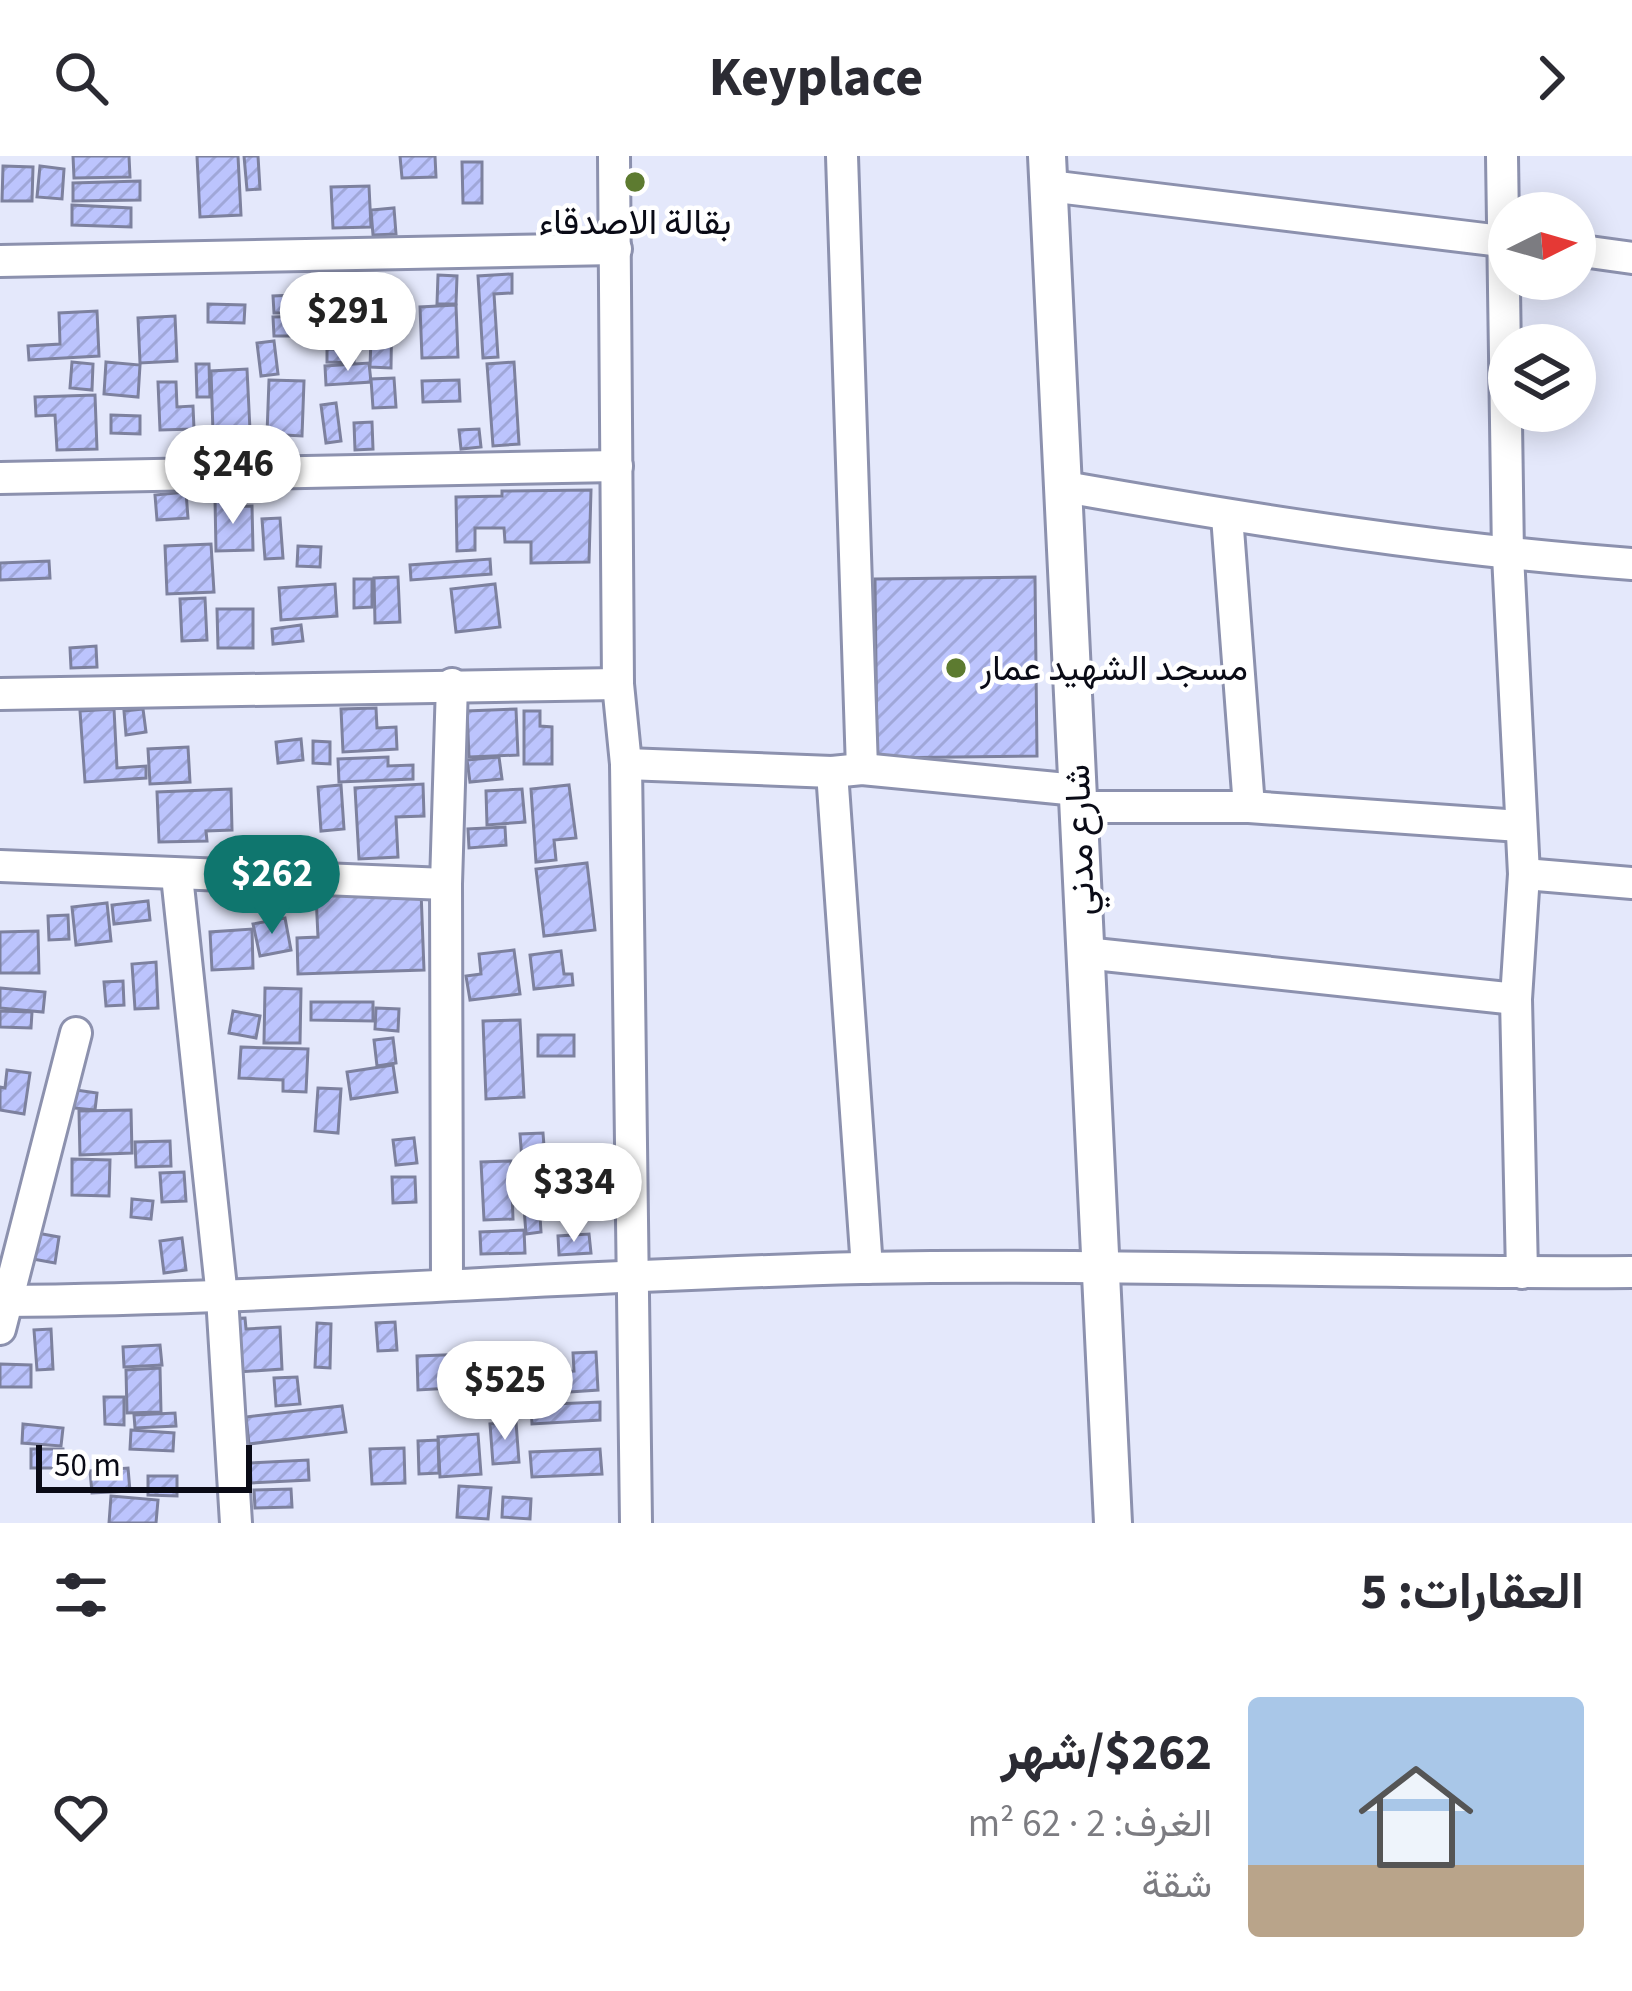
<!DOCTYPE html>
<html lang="ar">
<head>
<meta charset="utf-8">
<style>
	body { margin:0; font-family:"Source Sans 3",Vazirmatn,sans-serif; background:#f2f2f3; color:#2b2b33; direction:rtl; height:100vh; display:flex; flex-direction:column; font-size:45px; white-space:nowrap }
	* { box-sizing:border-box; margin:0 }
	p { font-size:39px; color:#7c7c81 }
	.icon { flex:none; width:66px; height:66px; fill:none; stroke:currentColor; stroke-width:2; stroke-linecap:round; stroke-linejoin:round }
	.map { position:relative; height:1367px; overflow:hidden; direction:ltr }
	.side { display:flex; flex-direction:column; background:#fff; flex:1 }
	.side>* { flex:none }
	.needle { width:78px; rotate:85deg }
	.controls { position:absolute; left:1488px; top:36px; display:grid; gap:24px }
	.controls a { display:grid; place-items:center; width:108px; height:108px; border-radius:50%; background:#fff; box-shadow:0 6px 30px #0003; font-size:60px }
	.scale { position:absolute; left:36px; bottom:30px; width:216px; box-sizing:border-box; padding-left:12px; border:6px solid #0a0b16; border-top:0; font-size:33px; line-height:42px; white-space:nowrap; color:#0a0b16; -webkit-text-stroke:9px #fff; paint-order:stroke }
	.price { position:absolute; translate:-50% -102px; padding:0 27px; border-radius:42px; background:#fff; color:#222; font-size:39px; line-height:78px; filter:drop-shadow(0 3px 6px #0008) }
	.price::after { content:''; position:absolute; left:50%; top:72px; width:36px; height:27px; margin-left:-18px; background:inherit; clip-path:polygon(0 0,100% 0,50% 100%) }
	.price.selected { background:#0f766e; color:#fff }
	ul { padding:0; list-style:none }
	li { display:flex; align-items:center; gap:36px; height:300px; padding:0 48px }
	li span { display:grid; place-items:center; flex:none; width:336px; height:240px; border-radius:12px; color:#555 }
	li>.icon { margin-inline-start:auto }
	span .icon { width:144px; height:144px; fill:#fffc; stroke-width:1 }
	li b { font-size:51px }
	h2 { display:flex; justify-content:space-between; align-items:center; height:144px; padding:0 48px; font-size:51px }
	header { display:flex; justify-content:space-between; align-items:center; height:156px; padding:0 48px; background:#fff; font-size:54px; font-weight:700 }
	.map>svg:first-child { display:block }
	.building { fill:url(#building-hatch); stroke:#7d819e; stroke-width:3 }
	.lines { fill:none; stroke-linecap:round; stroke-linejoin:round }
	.minor-casing { stroke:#8c91ae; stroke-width:36 }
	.tertiary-casing { stroke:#8c91ae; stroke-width:42 }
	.minor { stroke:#fff; stroke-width:30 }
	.tertiary { stroke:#fff; stroke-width:36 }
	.poi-dot { fill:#5d7b30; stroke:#fff; stroke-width:4.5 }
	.labels { text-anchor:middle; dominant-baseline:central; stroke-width:9; stroke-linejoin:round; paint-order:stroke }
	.poi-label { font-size:36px; fill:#0a0b16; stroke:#fff }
	.street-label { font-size:36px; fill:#0a0b16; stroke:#fff }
</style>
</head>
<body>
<header><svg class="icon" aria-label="forward" viewBox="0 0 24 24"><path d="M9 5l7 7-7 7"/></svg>Keyplace<svg class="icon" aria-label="search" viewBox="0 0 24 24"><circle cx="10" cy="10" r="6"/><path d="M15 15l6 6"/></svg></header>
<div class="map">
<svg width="1632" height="1367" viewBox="0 0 1632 1367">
	<defs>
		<pattern id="building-hatch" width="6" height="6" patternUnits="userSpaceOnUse" patternTransform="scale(3)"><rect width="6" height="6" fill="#bcc4fd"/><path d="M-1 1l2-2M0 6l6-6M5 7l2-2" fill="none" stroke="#a0a7d8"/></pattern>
	</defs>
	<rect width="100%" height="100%" fill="#e4e8fb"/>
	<g class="building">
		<path d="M 73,0 L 129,0 L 130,21 L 74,22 Z"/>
		<path d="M 197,0 L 238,0 L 241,59 L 200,61 Z"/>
		<path d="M 244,0 L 258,0 L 260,33 L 247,34 Z"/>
		<path d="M 400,0 L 435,0 L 436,21 L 402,22 Z"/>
		<path d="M 462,6 L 482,6 L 482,47 L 463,47 Z"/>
		<path d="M 3,10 L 33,11 L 32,45 L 2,45 Z"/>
		<path d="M 40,10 L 64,13 L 62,43 L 37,41 Z"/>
		<path d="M 140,25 L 140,44 L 73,45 L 73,27 Z"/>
		<path d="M 369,30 L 371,71 L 333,72 L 331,31 Z"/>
		<path d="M 72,49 L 131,52 L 131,71 L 72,69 Z"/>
		<path d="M 394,52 L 396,78 L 373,79 L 371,54 Z"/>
		<path d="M 512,118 L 512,137 L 494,138 L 498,201 L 483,202 L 478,120 Z"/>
		<path d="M 438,119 L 457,120 L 456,148 L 437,148 Z"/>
		<path d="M 318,138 L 318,156 L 274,157 L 273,140 Z"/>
		<path d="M 371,144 L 392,145 L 391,212 L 370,211 L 371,182 L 348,181 L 348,166 L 371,166 Z"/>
		<path d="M 208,148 L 245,149 L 244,167 L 208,166 Z"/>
		<path d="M 456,149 L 458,201 L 422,202 L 420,151 Z"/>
		<path d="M 97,155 L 99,200 L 29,204 L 28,190 L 60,188 L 59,157 Z"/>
		<path d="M 175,160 L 177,205 L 140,207 L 138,162 Z"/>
		<path d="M 313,160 L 313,180 L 274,180 L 273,161 Z"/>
		<path d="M 327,165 L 345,165 L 345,190 L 326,189 Z"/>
		<path d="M 274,185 L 278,218 L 261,220 L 257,187 Z"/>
		<path d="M 327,193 L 354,193 L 354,207 L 327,206 Z"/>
		<path d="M 72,206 L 93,208 L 92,234 L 70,232 Z"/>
		<path d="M 106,206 L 140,209 L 138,241 L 104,238 Z"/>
		<path d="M 514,206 L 519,288 L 493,290 L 487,208 Z"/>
		<path d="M 369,207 L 371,226 L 326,229 L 325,210 Z"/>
		<path d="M 196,208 L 209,208 L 210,241 L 197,241 Z"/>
		<path d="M 247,213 L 250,274 L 213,276 L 211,215 Z"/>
		<path d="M 394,222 L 396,251 L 373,252 L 371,223 Z"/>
		<path d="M 269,224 L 304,225 L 302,280 L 267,278 Z"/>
		<path d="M 459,224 L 460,245 L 423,246 L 422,225 Z"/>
		<path d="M 158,226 L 176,226 L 177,251 L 193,250 L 194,273 L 160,274 Z"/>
		<path d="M 95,239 L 97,293 L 57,294 L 55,259 L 36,260 L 35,241 Z"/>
		<path d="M 336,247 L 341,285 L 326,287 L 321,249 Z"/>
		<path d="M 111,259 L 140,260 L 140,278 L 111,277 Z"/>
		<path d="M 372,266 L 373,293 L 355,294 L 354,267 Z"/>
		<path d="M 479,273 L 481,291 L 461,293 L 459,274 Z"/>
		<path d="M 591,334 L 589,406 L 531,407 L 531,386 L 505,386 L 504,372 L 475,372 L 475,394 L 457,395 L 456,341 L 502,340 L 502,335 Z"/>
		<path d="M 186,336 L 188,362 L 157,364 L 155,339 Z"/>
		<path d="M 215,342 L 227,342 L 227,351 L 252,350 L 253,394 L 216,395 Z"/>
		<path d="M 280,362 L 283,402 L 265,403 L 262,363 Z"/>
		<path d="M 211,388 L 214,436 L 167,438 L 165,390 Z"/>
		<path d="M 298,390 L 321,391 L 320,411 L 297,410 Z"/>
		<path d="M 490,403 L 491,418 L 411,424 L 410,409 Z"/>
		<path d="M 49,405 L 50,422 L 0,424 L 0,407 Z"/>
		<path d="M 398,421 L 400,466 L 375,467 L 374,422 Z"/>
		<path d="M 1035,421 L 1037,600 L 877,602 L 875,423 Z"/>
		<path d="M 354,423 L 372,423 L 372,451 L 354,452 Z"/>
		<path d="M 335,428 L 337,460 L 281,464 L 279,432 Z"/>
		<path d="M 495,428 L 500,471 L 456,476 L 451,433 Z"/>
		<path d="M 205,442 L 207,484 L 182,485 L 180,443 Z"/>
		<path d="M 217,453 L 253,453 L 253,492 L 218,492 Z"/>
		<path d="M 301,469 L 303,485 L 273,488 L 272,473 Z"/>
		<path d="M 96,490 L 97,511 L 71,512 L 70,492 Z"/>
		<path d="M 376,552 L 377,572 L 396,571 L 397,593 L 343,596 L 341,553 Z"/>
		<path d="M 114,553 L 117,612 L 146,610 L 146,622 L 85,626 L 80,555 Z"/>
		<path d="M 143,553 L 146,576 L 126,579 L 124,555 Z"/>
		<path d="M 516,553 L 518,599 L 469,601 L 467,555 Z"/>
		<path d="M 524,555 L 540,555 L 540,570 L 552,571 L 552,608 L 524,608 Z"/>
		<path d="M 301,583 L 303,604 L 278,607 L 276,586 Z"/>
		<path d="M 313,585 L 330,586 L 330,608 L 313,607 Z"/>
		<path d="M 188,591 L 190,626 L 150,628 L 148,593 Z"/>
		<path d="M 388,601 L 388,610 L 413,609 L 413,623 L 339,626 L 338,603 Z"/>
		<path d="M 499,601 L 502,623 L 470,626 L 467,604 Z"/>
		<path d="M 423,628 L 424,660 L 396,661 L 398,701 L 359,703 L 355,632 Z"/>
		<path d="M 341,629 L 344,673 L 321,675 L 318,631 Z"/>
		<path d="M 569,629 L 576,682 L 554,684 L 556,704 L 536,706 L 531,633 Z"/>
		<path d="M 231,633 L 232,674 L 206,675 L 207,685 L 159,686 L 157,636 Z"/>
		<path d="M 522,633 L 525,666 L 487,669 L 486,635 Z"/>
		<path d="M 505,671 L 506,689 L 469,692 L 468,673 Z"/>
		<path d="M 587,707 L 595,774 L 544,780 L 536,713 Z"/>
		<path d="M 421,735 L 424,814 L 298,818 L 297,782 L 318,781 L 316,739 Z"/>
		<path d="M 148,745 L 150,764 L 114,768 L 112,749 Z"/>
		<path d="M 107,747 L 111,785 L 76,789 L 72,751 Z"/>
		<path d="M 68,759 L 69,783 L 49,784 L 48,760 Z"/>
		<path d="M 285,762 L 291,794 L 260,800 L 253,768 Z"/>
		<path d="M 252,773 L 253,812 L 212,814 L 210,776 Z"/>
		<path d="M 38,775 L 39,817 L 0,817 L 0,776 Z"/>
		<path d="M 514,794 L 520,838 L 470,844 L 466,820 L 481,818 L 479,798 Z"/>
		<path d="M 561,795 L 564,818 L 572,818 L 573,829 L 534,833 L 530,799 Z"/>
		<path d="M 156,806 L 158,852 L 135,853 L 132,808 Z"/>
		<path d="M 123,825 L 124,849 L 106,850 L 104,826 Z"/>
		<path d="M 0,832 L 45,836 L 43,856 L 0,852 Z"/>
		<path d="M 265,832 L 301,833 L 300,887 L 264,887 Z"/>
		<path d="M 311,846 L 373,846 L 373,865 L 311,864 Z"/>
		<path d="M 376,852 L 399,853 L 398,875 L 375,873 Z"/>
		<path d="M 0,855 L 32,856 L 31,872 L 0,871 Z"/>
		<path d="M 233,855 L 260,860 L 256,882 L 229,877 Z"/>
		<path d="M 520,864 L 524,941 L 486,943 L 483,865 Z"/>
		<rect x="538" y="879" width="36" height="21"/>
		<path d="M 393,882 L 396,907 L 377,910 L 374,884 Z"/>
		<path d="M 241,891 L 308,893 L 306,936 L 283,935 L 283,924 L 239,922 Z"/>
		<path d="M 393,909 L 397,936 L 351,943 L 347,916 Z"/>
		<path d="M 7,914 L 30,917 L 24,958 L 0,954 L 0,931 L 5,932 Z"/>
		<path d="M 318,932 L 341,933 L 338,977 L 315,975 Z"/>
		<path d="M 76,934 L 97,937 L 95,954 L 74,952 Z"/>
		<path d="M 131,954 L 132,997 L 80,999 L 79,955 Z"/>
		<path d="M 543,977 L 545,1003 L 522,1004 L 520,978 Z"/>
		<path d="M 414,982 L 417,1007 L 396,1009 L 393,984 Z"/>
		<path d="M 170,985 L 171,1010 L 136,1011 L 135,986 Z"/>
		<path d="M 72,1003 L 110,1004 L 109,1040 L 72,1039 Z"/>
		<path d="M 511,1005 L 513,1063 L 484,1064 L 481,1006 Z"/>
		<path d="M 184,1016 L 186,1045 L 162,1046 L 160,1017 Z"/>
		<path d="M 392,1021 L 415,1021 L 416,1046 L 393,1047 Z"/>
		<path d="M 556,1037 L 557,1059 L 540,1060 L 541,1076 L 526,1078 L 523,1039 Z"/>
		<path d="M 132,1043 L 153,1045 L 151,1063 L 131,1061 Z"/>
		<path d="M 524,1074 L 525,1097 L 481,1098 L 480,1076 Z"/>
		<path d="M 37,1077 L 59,1081 L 55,1107 L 33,1103 Z"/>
		<path d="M 589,1078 L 591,1097 L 559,1099 L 558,1080 Z"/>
		<path d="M 182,1082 L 186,1114 L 164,1117 L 160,1085 Z"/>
		<path d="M 245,1162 L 246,1173 L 280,1171 L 282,1213 L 238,1216 L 220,1163 Z"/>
		<path d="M 395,1166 L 397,1194 L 378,1195 L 376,1167 Z"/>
		<path d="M 317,1167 L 331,1168 L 330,1212 L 315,1211 Z"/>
		<path d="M 51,1173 L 53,1213 L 37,1214 L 34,1174 Z"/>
		<path d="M 160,1189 L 162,1209 L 124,1211 L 123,1191 Z"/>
		<path d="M 596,1196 L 598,1234 L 541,1238 L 540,1217 L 574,1215 L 573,1197 Z"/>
		<path d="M 469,1198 L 470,1222 L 450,1223 L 451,1232 L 418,1234 L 417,1200 Z"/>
		<path d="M 518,1199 L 520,1234 L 476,1236 L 475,1201 Z"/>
		<path d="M 0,1208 L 31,1209 L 31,1231 L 0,1231 Z"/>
		<path d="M 160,1212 L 161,1256 L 127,1257 L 126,1214 Z"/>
		<path d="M 297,1221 L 300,1248 L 276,1250 L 274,1222 Z"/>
		<path d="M 104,1241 L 124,1241 L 124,1269 L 105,1268 Z"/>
		<path d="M 600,1246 L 600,1264 L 532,1268 L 531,1249 Z"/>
		<path d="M 342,1250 L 346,1276 L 249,1288 L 246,1261 Z"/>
		<path d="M 175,1257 L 176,1270 L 135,1272 L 134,1259 Z"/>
		<path d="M 516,1266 L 519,1306 L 493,1308 L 490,1268 Z"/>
		<path d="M 23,1268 L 63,1272 L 61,1290 L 22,1287 Z"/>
		<path d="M 131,1274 L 174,1277 L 173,1295 L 130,1293 Z"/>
		<path d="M 478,1278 L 481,1318 L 440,1321 L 438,1281 Z"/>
		<path d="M 438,1284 L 439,1317 L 419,1318 L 418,1285 Z"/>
		<path d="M 404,1292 L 405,1327 L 372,1328 L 370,1293 Z"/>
		<path d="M 31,1293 L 63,1293 L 64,1312 L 31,1312 Z"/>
		<path d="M 600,1293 L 602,1318 L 532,1321 L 530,1296 Z"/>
		<path d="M 308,1304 L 309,1324 L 251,1327 L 250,1307 Z"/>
		<path d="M 128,1312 L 130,1335 L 92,1337 L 90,1315 Z"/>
		<path d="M 148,1320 L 177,1320 L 177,1340 L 148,1339 Z"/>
		<path d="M 459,1330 L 491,1332 L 488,1363 L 457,1361 Z"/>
		<path d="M 291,1333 L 292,1351 L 255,1352 L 254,1334 Z"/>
		<path d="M 111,1340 L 158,1344 L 156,1367 L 109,1367 Z"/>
		<path d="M 503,1341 L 531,1343 L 530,1363 L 502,1361 Z"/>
	</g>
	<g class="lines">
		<defs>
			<g id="minor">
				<path d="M 614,0 L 618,528 L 626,608 L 636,1367"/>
				<path d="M 842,0 L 862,613"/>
				<path d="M 1502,0 L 1508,399 L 1524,718 L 1516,843 L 1522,1117"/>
				<path d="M 1049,30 L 1509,86"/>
				<path d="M 1575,94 L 1632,102"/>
				<path d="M 0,105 L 616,93"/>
				<path d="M 0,322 L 617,310"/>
				<path d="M 1065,331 C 1253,364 1441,394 1632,408"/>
				<path d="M 1227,360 L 1249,651"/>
				<path d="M 0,538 L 618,528"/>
				<path d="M 626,608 L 832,616 L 862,613 L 1077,634"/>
				<path d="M 832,616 L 867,1112"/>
				<path d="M 1079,651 L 1249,651 L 1520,670"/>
				<path d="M 0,710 L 446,728"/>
				<path d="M 1524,718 L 1632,727"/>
				<path d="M 177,720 L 222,1141 L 236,1367"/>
				<path d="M 1085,797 L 1516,843"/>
				<path d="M 447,1127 L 446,728 L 452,528"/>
				<path d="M 0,1145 C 287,1143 574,1119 861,1112 C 1118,1107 1375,1118 1632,1116"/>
				<path d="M 0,1173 L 76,877"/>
			</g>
			<path id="tertiary" d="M 1047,0 L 1113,1367"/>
		</defs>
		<use href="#minor" class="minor-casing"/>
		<use href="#tertiary" class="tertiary-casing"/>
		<use href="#minor" class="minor"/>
		<use href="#tertiary" class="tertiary"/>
	</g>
	<g class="poi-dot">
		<circle cx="635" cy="26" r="12"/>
		<circle cx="956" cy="512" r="12"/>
	</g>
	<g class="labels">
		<g class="poi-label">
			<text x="635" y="66">بقالة الاصدقاء</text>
			<text x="980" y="512" text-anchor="start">مسجد الشهيد عمار</text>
		</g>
		<g class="street-label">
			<text transform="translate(1080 684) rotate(-92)">شارع مدني</text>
		</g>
	</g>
</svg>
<div class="controls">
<a><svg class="needle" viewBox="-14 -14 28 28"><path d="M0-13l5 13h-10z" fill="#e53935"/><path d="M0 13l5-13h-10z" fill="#7c7c81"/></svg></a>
<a><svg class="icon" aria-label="layers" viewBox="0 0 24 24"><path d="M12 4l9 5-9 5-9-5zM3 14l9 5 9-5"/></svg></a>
</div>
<div class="scale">50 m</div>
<b class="price" style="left:348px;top:218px">$291</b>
<b class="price" style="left:233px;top:371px">$246</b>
<b class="price selected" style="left:272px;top:781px">$262</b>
<b class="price" style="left:574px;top:1089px">$334</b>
<b class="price" style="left:505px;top:1287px">$525</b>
</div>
<section class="side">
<h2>العقارات: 5<svg class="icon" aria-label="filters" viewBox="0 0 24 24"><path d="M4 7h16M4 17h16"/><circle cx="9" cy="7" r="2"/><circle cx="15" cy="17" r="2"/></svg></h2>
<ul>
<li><span style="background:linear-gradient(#a9c7e8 70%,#b9a48a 0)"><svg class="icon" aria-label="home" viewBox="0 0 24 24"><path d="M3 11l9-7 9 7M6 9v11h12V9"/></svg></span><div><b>$262/شهر</b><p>الغرف: 2 · 62 m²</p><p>شقة</p></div><svg class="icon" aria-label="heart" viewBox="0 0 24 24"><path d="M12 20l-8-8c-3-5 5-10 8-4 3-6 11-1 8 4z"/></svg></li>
</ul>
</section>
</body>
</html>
